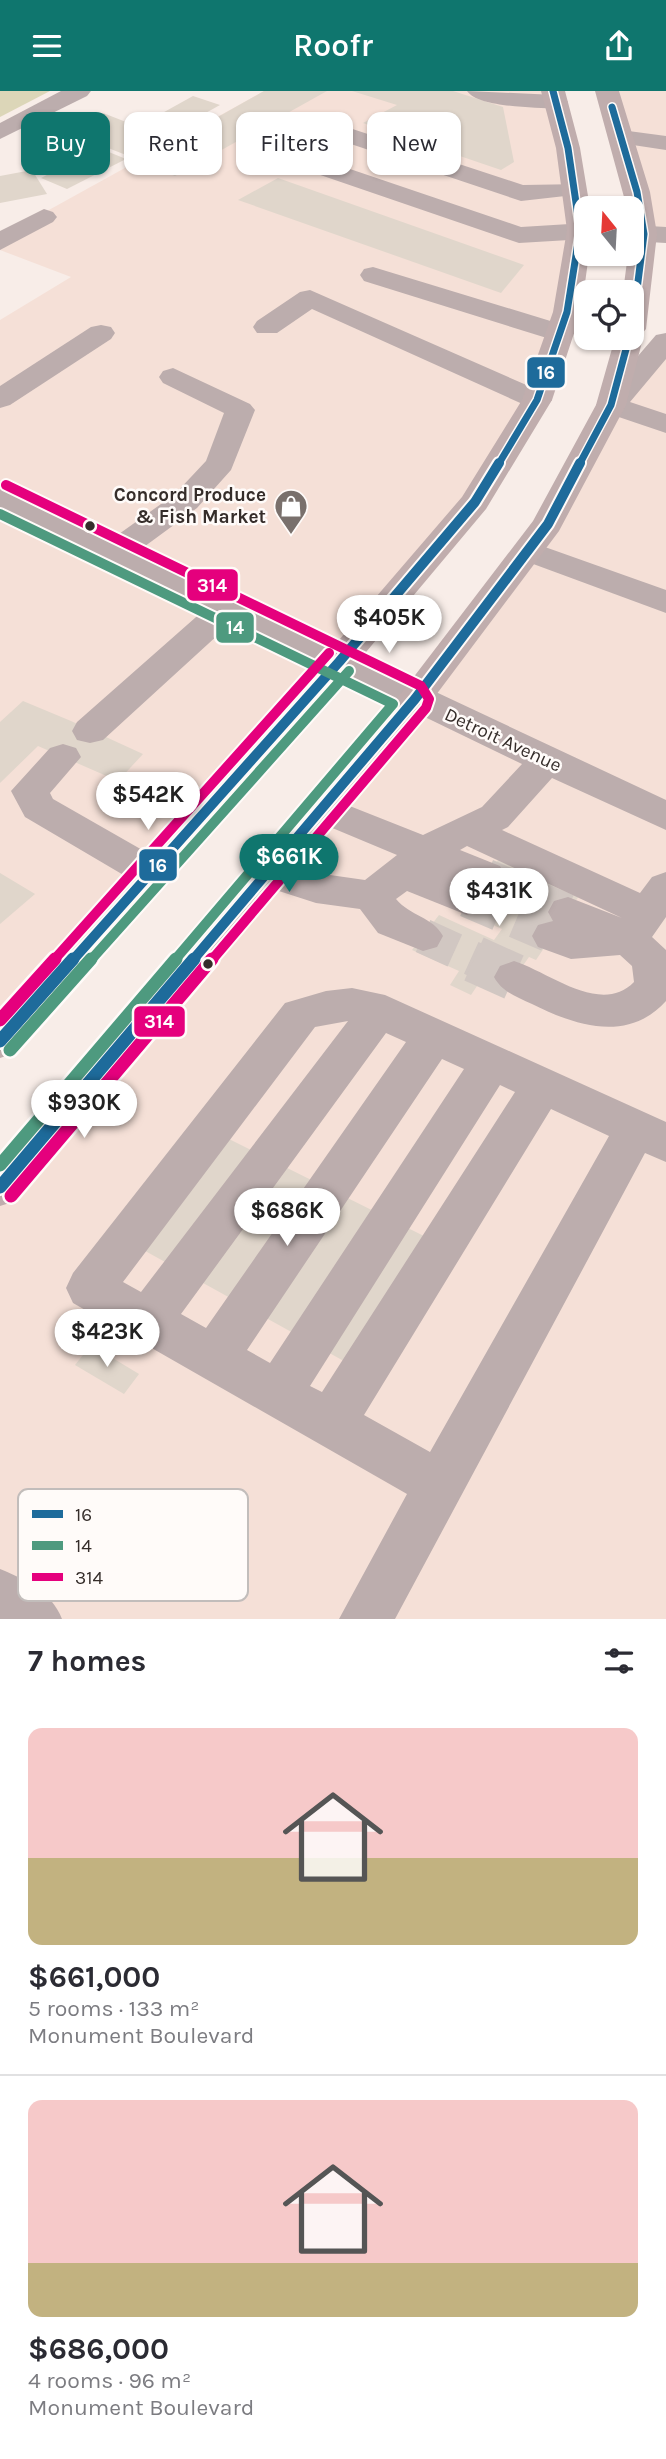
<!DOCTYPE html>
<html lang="en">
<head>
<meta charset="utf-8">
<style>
	body { margin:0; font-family:Karla,sans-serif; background:#f7f7f7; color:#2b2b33; height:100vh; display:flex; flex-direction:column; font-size:26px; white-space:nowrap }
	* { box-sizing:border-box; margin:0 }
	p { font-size:23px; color:#7c7c81 }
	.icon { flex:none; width:38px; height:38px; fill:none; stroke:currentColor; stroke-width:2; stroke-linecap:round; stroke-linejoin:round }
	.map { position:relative; height:1528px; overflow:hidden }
	.side { display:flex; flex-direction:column; background:#fff; flex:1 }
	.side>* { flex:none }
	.guide { position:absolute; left:21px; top:21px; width:625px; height:63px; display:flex; gap:14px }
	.needle { width:46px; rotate:342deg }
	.tools { position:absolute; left:574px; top:105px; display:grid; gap:14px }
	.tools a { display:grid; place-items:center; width:70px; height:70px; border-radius:14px; background:#fff; box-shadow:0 2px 5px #0004; font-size:35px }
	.price { position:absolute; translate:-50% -60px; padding:0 16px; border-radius:24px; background:#fff; color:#222; font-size:23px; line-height:46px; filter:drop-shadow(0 2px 4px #0008) }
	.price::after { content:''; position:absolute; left:50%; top:42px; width:21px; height:16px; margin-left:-10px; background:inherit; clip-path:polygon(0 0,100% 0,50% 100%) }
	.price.selected { background:#0f766e; color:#fff }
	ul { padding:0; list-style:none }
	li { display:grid; align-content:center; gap:14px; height:371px; padding:0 28px }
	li+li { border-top:2px solid #e1e1e2 }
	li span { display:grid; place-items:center; height:217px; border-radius:14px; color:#555 }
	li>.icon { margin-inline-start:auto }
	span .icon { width:126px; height:126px; fill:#fffc; stroke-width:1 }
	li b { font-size:30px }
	h2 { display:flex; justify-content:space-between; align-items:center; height:84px; padding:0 28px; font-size:30px }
	.tag { padding:0 24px; border-radius:14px; background:#fff; box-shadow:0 2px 5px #0004; font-size:24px; line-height:63px }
	.tag.selected { background:#0f766e; color:#fff }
	header { display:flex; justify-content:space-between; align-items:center; height:91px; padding:0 28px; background:#0f766e; color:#fff; font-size:32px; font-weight:600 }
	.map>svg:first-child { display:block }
	.built { fill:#f5e0d7 }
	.green { fill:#dcd6b8 }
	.building { fill:#e0d6cb }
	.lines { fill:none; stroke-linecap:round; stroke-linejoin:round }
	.minor-tunnel-far1 { stroke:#d1c7c2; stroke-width:35; stroke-dasharray:35 18; stroke-linecap:butt }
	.minor-tunnel { stroke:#d1c7c2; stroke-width:47; stroke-dasharray:47 24; stroke-linecap:butt }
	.minor { fill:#bcadad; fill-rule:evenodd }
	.major { fill:#c0adad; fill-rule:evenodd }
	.bus-1-far2-casing { stroke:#fffbf9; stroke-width:10 }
	.bus-1-far1-casing { stroke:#fffbf9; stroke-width:14 }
	.bus-1-casing { stroke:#fffbf9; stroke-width:18 }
	.bus-2-far1-casing { stroke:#fffbf9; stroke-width:14 }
	.bus-2-casing { stroke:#fffbf9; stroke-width:18 }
	.bus-3-far1-casing { stroke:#fffbf9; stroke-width:14 }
	.bus-3-casing { stroke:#fffbf9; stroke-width:18 }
	.bus-1-far2 { stroke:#1e6b9b; stroke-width:7 }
	.bus-1-far1 { stroke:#1e6b9b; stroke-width:10 }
	.bus-1 { stroke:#1e6b9b; stroke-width:13 }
	.bus-2-far1 { stroke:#4e9a7f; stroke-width:10 }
	.bus-2 { stroke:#4e9a7f; stroke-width:13 }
	.bus-3-far1 { stroke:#e5007d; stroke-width:10 }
	.bus-3 { stroke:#e5007d; stroke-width:13 }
	.bus-dot { fill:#352d2a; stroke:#fffbf9; stroke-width:2.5 }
	.labels { text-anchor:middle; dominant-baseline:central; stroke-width:5; stroke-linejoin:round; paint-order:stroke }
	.poi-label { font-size:19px; font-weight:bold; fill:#352d2a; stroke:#fffbf9; text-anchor:end }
	.street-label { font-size:19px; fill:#352d2a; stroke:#fffbf9 }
	.key { fill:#fffbf9; stroke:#c2bdbb; stroke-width:2 }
	.key-label { font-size:19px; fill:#352d2a }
	.line-badge { stroke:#fffbf9; stroke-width:2.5 }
	.badge-label { font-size:19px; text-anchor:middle; font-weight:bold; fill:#fff }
</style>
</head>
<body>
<header><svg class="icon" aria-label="menu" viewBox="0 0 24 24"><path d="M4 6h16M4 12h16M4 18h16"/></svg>Roofr<svg class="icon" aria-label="share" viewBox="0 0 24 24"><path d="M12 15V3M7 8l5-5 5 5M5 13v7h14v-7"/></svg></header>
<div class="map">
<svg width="666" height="1528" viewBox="0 0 666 1528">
	<rect width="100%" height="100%" fill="#f8ede8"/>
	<g class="built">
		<path d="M 264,0 L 553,0 L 568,57 L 567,221 L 475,411 L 0,950 L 0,229 L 71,186 L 0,159 L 0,146 Z"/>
		<path d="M 607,0 L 666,0 L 666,144 L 644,143 Z"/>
		<path d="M 666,250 L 666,1528 L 0,1528 L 0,1091 L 415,608 Z"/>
	</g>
	<path class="green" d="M 0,0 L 50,0 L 0,26 Z"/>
	<g class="building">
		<path d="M 264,0 L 327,0 L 175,85 L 138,71 Z"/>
		<path d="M 352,0 L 453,0 L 503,16 L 514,71 L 501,79 L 363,32 L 397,14 Z"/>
		<path d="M 193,5 L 220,14 L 175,39 L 148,30 Z"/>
		<path d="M 103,22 L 162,45 L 126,64 L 67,41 Z"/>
		<path d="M 99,57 L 126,68 L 67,98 L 41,87 Z"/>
		<path d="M 32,79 L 47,103 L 0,112 L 0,85 Z"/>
		<path d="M 278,87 L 524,174 L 501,202 L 238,109 Z"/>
		<path d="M 23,610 L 71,630 L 143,663 L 118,690 L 38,655 L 0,692 L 0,631 Z"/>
		<path d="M 498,769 L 579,805 L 536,869 L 529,866 L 505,900 L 481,889 L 471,904 L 450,894 L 459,880 L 412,859 L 439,824 L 494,849 L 502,838 L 459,819 Z"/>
		<path d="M 0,782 L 35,803 L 0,833 Z"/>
		<path d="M 215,1041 L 440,1153 L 360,1279 L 129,1151 Z"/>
		<path d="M 91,1254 L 139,1283 L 124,1303 L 75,1274 Z"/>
	</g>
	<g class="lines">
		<g class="minor-tunnel-far1">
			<path d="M 486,785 L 568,821"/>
			<path d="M 467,809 L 552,845"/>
			<path d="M 423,845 L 478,870"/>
		</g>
		<path class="minor-tunnel" d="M 474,868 L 514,886"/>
		<g class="minor">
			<path d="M 61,0 L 91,0 L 87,5 L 0,48 L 0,32 Z"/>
			<path d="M 467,0 L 556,4 L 564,6 L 568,11 L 564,16 L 556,18 C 536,16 479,17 467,0 Z"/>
			<path d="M 316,26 L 523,94 L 583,93 L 586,98 L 583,103 L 521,110 L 318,42 L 291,58 L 521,136 L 586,132 L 586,148 L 519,152 L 510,149 L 262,64 L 259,59 L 262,54 Z"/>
			<path d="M 621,39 L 666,45 L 666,59 L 613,51 L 609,46 L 613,41 Z"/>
			<path d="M 44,118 L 53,121 L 57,126 L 53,131 L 0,159 L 0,140 Z"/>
			<path d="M 632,134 L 666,136 L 666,152 L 632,150 Z"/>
			<path d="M 373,176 L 570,236 L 574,242 L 570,248 L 560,250 L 550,248 L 364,190 L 360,184 L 364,178 Z"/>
			<path d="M 310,199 L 547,303 L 552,309 L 547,315 L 537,318 L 527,315 L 312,218 L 277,242 L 257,242 L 253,236 L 257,230 L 300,201 Z"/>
			<path d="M 101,234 L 111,236 L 115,242 L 111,248 L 10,314 L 0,317 L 0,295 L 91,236 Z"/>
			<path d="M 666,242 L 666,268 L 630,311 L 666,323 L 666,342 L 601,320 L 596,314 L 601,308 L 656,244 Z"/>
			<path d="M 173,277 L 250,313 L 255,319 L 231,379 L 197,417 L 137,461 L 666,709 L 666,739 L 552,687 L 508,736 L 502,739 L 640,802 L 652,786 L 666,781 L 666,826 L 652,846 L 666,859 L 666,910 C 628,952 576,935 532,913 C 517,906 502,901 494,886 L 500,875 L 514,870 C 549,881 601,925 634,891 L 632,875 L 620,864 L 571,868 L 538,856 L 532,845 L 538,834 L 553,830 L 548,821 L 554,810 L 568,806 L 622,827 L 467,755 L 460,759 L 500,775 L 505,785 L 500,795 L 486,799 L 475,796 L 481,799 L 487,809 L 481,819 L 467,824 L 407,800 L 396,808 C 410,825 433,826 443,845 L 437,856 L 423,860 L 378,842 L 360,818 L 316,812 L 254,792 L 249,782 L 254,772 L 268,768 L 316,782 L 365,789 L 397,764 L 306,726 L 300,717 L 306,708 L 319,704 L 332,708 L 423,744 L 482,716 L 522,673 L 231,532 L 103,649 L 90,652 L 77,649 L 72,640 L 77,631 L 204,519 L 0,419 L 0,398 L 112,448 L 175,403 L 206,370 L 224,322 L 163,292 L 159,286 L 163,280 Z"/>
			<path d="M 528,450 L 666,499 L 666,522 L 517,467 L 512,460 L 517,453 Z"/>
			<path d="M 63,653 L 76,657 L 81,666 L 50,702 L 53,708 L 165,772 L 170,782 L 165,792 L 151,796 L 137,792 L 25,726 L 11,700 L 50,657 Z"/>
			<path d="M 352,897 L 385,904 L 666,1031 L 666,1071 L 645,1062 L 395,1528 L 339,1528 L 407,1403 L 73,1212 L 66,1197 L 73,1182 L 285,912 L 326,900 ZM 348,930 L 141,1201 L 123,1191 L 315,936 ZM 386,942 L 406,951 L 206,1237 L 181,1223 ZM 442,968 L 464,978 L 270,1272 L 247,1259 ZM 500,994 L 515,1001 L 322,1301 L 310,1295 ZM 551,1018 L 609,1045 L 430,1361 L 364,1324 Z"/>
			<path d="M 0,1478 C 27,1489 51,1501 62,1528 L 0,1528 Z"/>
		</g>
		<g class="major">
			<path d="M 541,0 L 565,0 L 580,57 L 590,117 L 586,117 L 586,163 L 589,163 L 581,221 L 552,309 L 486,418 L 351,579 L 15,962 L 0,967 L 0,922 L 327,563 L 462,406 L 522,309 L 553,221 L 567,139 L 556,57 Z"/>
			<path d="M 595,0 L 619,0 L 650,101 L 657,143 L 646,238 L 641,244 L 643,247 L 626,314 L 559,440 L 427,616 L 16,1110 L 0,1115 L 0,1064 L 403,600 L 533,430 L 596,314 L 615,247 L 632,247 L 632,201 L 623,201 L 628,163 L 632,163 L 632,117 L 627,117 Z"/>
		</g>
		<defs>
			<g id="bus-1-far2">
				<path d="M 612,16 L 637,101 L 644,143 L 632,238"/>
				<path d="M 498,374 L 537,309 L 567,221 L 580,139 L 568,57 L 553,0"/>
				<path d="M 579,374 L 611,314 L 629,247"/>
			</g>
			<g id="bus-1-far1">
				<path d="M 72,870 L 339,571 L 475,411 L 499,372"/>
				<path d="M 192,870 L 415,608 L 548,433 L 580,372"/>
			</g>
			<g id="bus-1">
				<path d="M 0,950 L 73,868"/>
				<path d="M 0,1096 L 194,868"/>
			</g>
			<g id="bus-2-far1">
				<path d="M 0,423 L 393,613 L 174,870"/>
				<path d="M 90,870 L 349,580"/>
			</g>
			<g id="bus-2">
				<path d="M 10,959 L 91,868"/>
				<path d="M 0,1074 L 176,868"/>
			</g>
			<g id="bus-3-far1">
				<path d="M 6,394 L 421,595 L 429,608 L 426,617 L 211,870"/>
				<path d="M 53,870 L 329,562"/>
			</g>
			<g id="bus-3">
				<path d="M 0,929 L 55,868"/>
				<path d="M 11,1105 L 212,868"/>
			</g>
		</defs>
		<use href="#bus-1-far2" class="bus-1-far2-casing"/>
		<use href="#bus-1-far1" class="bus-1-far1-casing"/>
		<use href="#bus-1" class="bus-1-casing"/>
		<use href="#bus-2-far1" class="bus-2-far1-casing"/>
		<use href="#bus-2" class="bus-2-casing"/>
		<use href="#bus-3-far1" class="bus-3-far1-casing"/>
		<use href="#bus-3" class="bus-3-casing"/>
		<use href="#bus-1-far2" class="bus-1-far2"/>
		<use href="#bus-1-far1" class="bus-1-far1"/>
		<use href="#bus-1" class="bus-1"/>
		<use href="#bus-2-far1" class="bus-2-far1"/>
		<use href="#bus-2" class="bus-2"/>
		<use href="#bus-3-far1" class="bus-3-far1"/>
		<use href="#bus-3" class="bus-3"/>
	</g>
	<defs>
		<symbol id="shop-pin" viewBox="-11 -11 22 30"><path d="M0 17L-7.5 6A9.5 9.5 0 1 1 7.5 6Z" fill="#79706c" stroke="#fffbf9"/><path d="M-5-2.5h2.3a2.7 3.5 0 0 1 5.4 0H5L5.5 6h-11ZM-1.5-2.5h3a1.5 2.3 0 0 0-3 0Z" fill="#fff"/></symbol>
	</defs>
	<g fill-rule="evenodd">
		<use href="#shop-pin" x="272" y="396" width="38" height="52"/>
	</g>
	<g class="bus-dot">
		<circle cx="90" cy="435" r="6"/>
		<circle cx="208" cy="873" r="6"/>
	</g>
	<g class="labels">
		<g class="poi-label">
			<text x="266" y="404">Concord Produce<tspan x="266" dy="22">&amp; Fish Market</tspan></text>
		</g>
		<g class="street-label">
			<text transform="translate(503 649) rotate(25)">Detroit Avenue</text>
		</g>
	</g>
	<rect x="18" y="1398" width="230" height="112" rx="10" class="key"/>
	<rect x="32" y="1419" width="31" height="8" fill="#1e6b9b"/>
	<rect x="32" y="1450" width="31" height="9" fill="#4e9a7f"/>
	<rect x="32" y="1482" width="31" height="8" fill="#e5007d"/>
	<g class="key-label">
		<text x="75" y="1430">16</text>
		<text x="75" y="1461">14</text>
		<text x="75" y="1493">314</text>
	</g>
	<g class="line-badge">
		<rect x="526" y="265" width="40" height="33" rx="7" fill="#1e6b9b"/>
		<rect x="186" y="477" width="53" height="34" rx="7" fill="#e5007d"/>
		<rect x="215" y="520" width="40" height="33" rx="7" fill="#4e9a7f"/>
		<rect x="138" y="757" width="40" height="34" rx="7" fill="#1e6b9b"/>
		<rect x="133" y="914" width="53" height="33" rx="7" fill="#e5007d"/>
	</g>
	<g class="badge-label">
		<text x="546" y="288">16</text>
		<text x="212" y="501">314</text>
		<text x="235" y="543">14</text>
		<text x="158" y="781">16</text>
		<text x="159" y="937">314</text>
	</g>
</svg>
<div class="tools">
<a><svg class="needle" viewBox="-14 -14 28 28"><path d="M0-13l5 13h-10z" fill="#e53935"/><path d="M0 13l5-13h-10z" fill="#7c7c81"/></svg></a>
<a><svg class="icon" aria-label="locate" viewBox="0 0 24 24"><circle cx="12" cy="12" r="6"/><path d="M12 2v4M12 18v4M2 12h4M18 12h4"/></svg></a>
</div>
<b class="price" style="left:389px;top:564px">$405K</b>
<b class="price" style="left:148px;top:741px">$542K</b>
<b class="price selected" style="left:289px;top:803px">$661K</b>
<b class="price" style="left:499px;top:837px">$431K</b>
<b class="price" style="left:84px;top:1049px">$930K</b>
<b class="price" style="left:287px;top:1157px">$686K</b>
<b class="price" style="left:107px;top:1278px">$423K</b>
<div class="guide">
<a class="tag selected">Buy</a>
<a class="tag">Rent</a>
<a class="tag">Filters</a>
<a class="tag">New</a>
</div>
</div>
<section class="side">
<h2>7 homes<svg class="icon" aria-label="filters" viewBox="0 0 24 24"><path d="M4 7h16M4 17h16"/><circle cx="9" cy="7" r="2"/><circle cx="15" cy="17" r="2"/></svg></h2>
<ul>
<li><span style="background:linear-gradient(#f6c9c9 60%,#c2b280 0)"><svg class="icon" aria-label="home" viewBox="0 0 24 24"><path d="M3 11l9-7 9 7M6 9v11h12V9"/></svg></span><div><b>$661,000</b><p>5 rooms · 133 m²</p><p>Monument Boulevard</p></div></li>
<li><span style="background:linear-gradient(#f6c9c9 75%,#c2b280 0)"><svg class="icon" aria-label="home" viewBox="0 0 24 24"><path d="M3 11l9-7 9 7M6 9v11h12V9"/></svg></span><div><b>$686,000</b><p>4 rooms · 96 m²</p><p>Monument Boulevard</p></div></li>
</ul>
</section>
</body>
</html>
